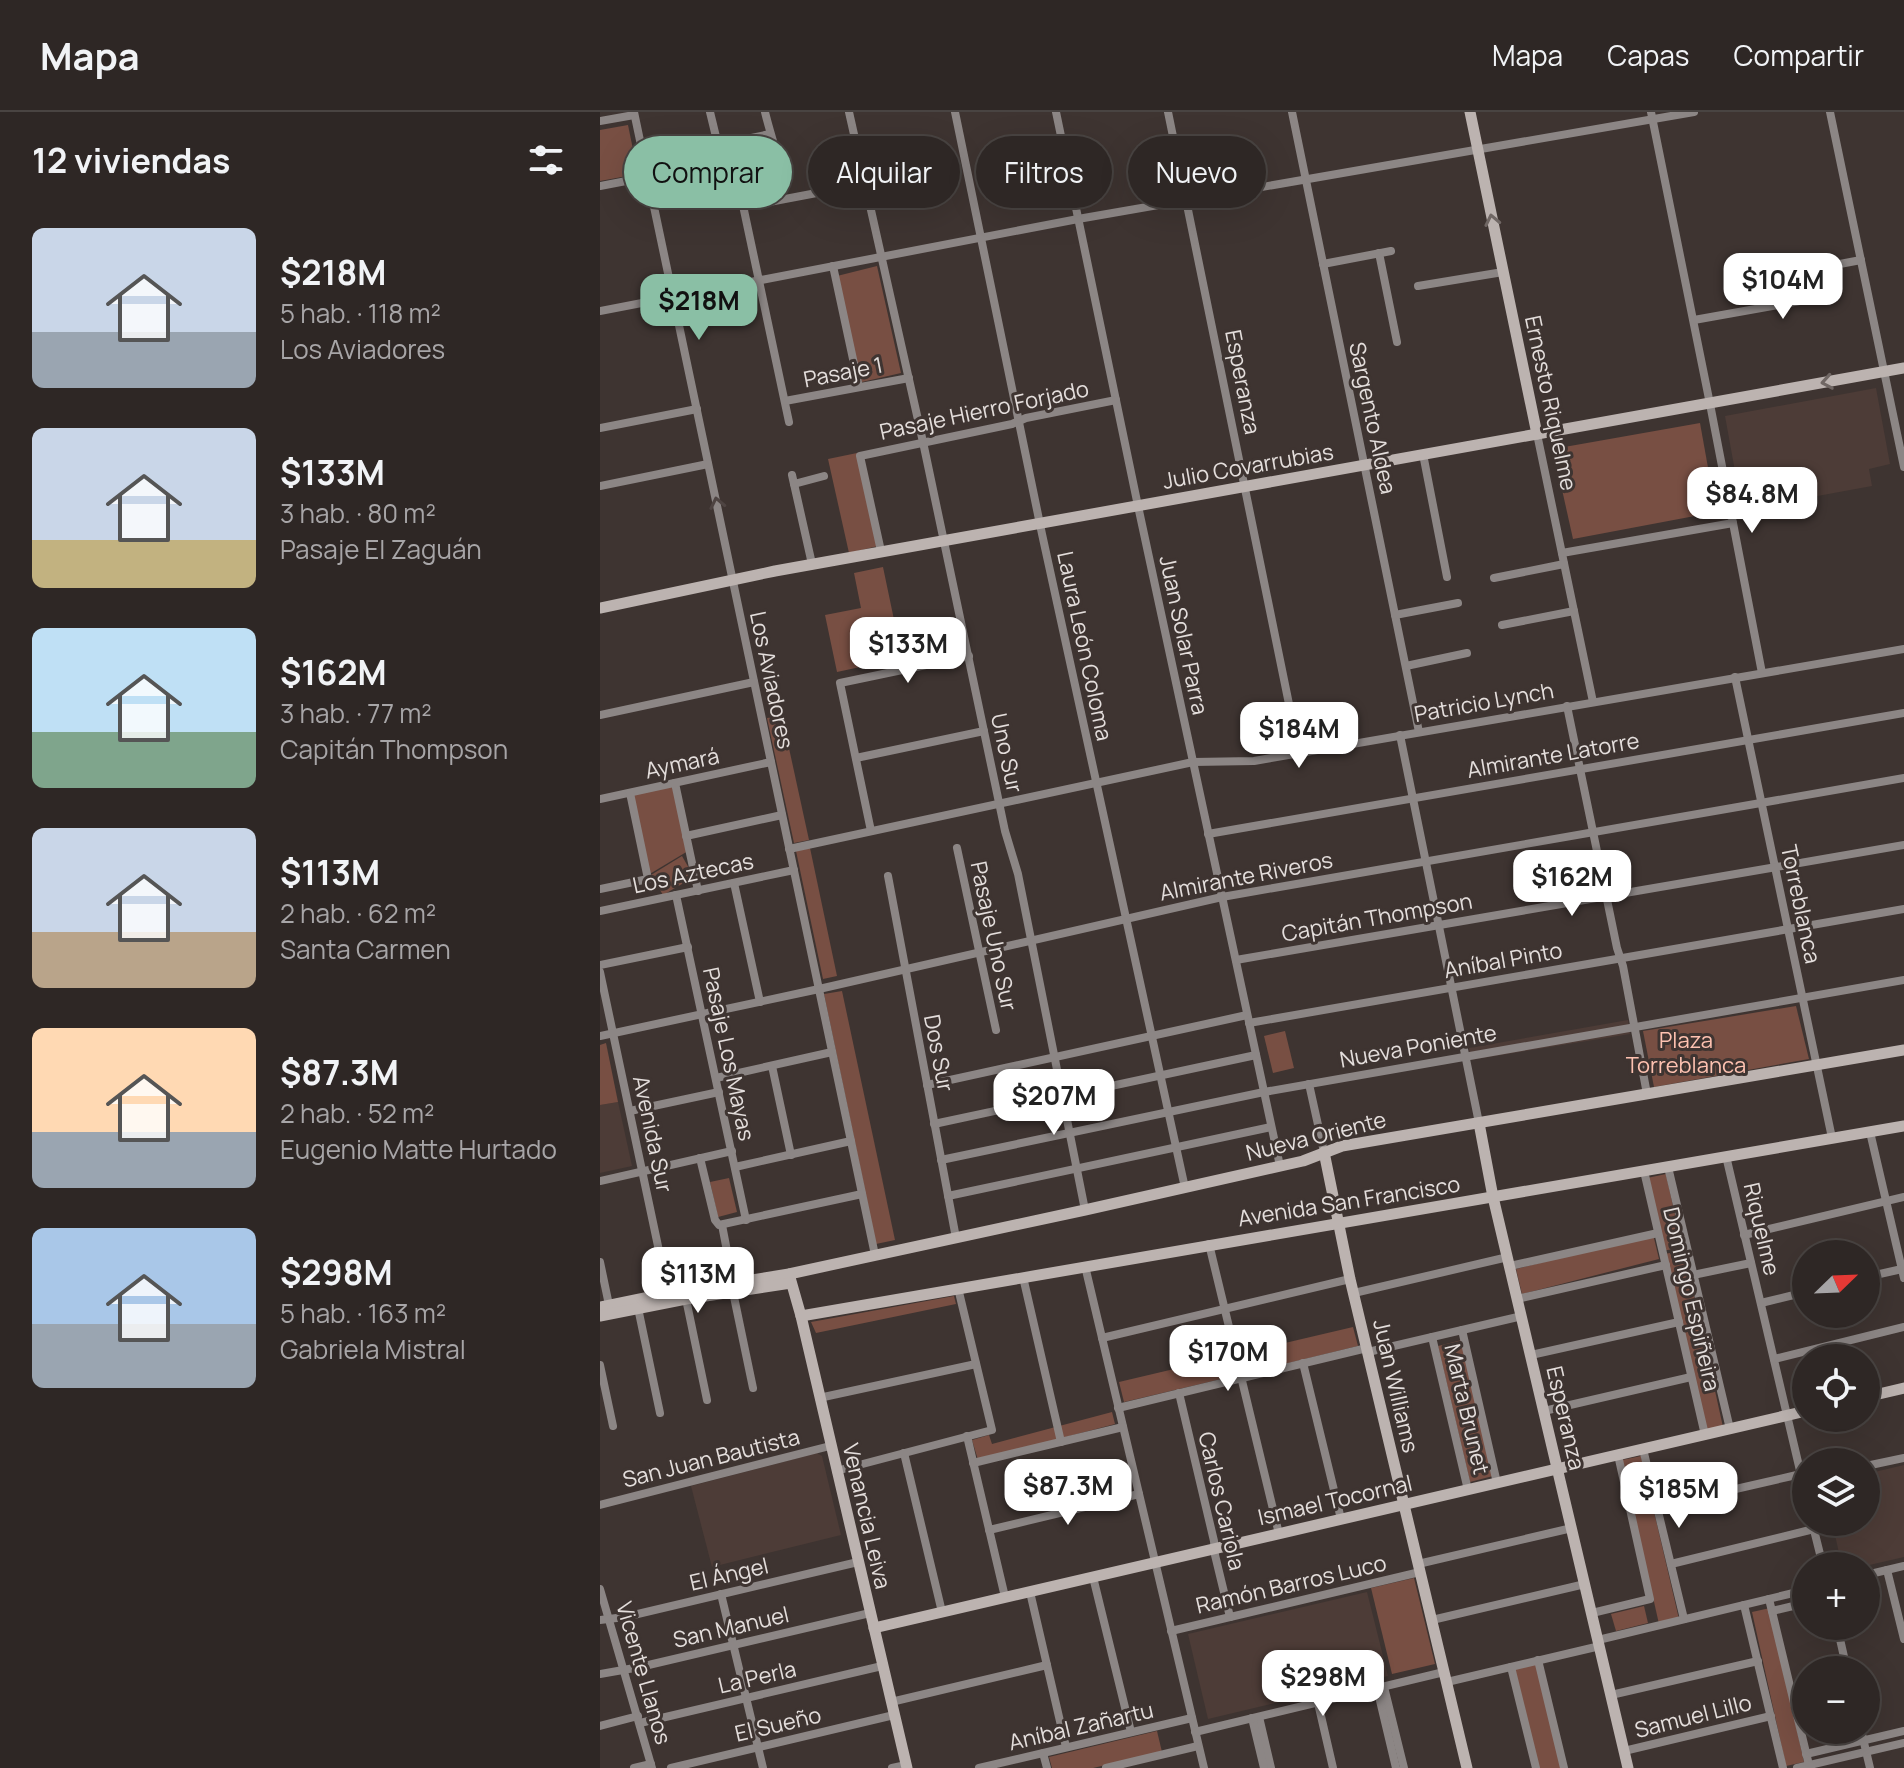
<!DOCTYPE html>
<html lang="es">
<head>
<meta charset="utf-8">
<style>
	body { margin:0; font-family:Manrope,sans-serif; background:#3a3332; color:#f1f3f6; height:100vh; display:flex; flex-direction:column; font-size:30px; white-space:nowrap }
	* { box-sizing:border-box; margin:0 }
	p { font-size:26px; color:#a7a5a7 }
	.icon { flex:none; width:44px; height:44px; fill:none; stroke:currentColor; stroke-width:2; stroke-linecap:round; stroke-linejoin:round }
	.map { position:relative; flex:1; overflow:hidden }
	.side { display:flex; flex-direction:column; background:#2e2725; width:600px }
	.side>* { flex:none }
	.hud { position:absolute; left:24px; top:24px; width:760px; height:72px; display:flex; gap:16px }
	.needle { width:52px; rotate:67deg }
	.buttons { position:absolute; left:1192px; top:1128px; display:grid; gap:16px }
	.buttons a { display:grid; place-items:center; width:88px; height:88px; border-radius:50%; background:#2e2725; box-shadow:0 8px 32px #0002,0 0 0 2px #494442; font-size:40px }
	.price { position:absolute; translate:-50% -68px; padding:0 18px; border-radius:16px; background:#fff; color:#222; font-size:26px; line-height:52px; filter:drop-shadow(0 2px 4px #0008) }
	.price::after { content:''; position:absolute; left:50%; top:48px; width:24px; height:18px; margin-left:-12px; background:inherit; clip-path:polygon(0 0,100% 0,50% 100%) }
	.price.selected { background:#8abfa5; color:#111 }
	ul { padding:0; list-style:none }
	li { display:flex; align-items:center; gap:24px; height:200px; padding:0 32px }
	li span { display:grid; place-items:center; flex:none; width:224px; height:160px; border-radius:12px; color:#555 }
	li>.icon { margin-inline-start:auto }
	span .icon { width:96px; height:96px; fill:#fffc; stroke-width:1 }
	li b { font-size:34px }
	h2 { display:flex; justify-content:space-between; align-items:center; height:96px; padding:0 32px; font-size:34px }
	.tag { padding:0 28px; border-radius:36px; background:#2e2725; box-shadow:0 8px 32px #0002,0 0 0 2px #494442; font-size:28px; line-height:72px }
	.tag.selected { background:#8abfa5; color:#111 }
	header { display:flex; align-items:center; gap:48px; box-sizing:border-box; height:112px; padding:0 40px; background:#2e2725; border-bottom:2px solid #494442 }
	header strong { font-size:38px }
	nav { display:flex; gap:44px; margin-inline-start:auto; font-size:28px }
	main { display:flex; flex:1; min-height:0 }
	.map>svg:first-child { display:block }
	.built { fill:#4d3c37 }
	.green { fill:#784f43 }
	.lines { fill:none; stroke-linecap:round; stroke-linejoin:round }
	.street { stroke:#8c8685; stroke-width:8 }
	.secondary { stroke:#bcb3b0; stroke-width:11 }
	.oneway { stroke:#706764 }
	.oneway2 { stroke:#4e4442 }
	.labels { text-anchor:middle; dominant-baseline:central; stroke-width:6; stroke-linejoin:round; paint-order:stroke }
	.street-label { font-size:22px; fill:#e4dedc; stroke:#3e3431 }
	.park-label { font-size:22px; fill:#fec2b1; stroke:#3e3431 }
</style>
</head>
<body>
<header>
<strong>Mapa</strong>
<nav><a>Mapa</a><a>Capas</a><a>Compartir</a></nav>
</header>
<main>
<section class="side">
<h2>12 viviendas<svg class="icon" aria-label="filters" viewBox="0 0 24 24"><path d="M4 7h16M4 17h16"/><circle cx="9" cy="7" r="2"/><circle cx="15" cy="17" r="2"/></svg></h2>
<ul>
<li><span style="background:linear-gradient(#c9d6e8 65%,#9aa5b1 0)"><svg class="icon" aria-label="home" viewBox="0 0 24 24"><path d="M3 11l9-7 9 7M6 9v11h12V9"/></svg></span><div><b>$218M</b><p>5 hab. · 118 m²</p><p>Los Aviadores</p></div></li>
<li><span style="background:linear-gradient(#c9d6e8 70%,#c2b280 0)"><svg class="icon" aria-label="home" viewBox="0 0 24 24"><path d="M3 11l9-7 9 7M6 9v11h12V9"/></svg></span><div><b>$133M</b><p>3 hab. · 80 m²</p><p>Pasaje El Zaguán</p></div></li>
<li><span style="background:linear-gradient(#bfe0f5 65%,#7fa58c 0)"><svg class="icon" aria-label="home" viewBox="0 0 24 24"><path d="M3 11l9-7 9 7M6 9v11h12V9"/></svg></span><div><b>$162M</b><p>3 hab. · 77 m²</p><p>Capitán Thompson</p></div></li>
<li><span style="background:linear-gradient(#c9d6e8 65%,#b9a48a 0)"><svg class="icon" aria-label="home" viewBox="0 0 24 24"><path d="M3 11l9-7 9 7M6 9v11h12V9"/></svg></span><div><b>$113M</b><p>2 hab. · 62 m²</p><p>Santa Carmen</p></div></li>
<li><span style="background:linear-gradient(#ffd9b3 65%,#9aa5b1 0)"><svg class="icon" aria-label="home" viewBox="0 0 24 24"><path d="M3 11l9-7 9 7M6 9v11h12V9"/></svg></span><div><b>$87.3M</b><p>2 hab. · 52 m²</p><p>Eugenio Matte Hurtado</p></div></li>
<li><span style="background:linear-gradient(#a9c7e8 60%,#9aa5b1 0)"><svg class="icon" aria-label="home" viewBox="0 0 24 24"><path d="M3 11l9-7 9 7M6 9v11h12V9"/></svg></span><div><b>$298M</b><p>5 hab. · 163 m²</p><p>Gabriela Mistral</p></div></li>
</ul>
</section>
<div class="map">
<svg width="1304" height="1656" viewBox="0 0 1304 1656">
	<rect width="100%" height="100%" fill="#3e3431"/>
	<g class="built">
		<path d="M 1276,276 L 1290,352 L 1269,357 L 1272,374 L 1142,398 L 1125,304 Z"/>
		<path d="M 1028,908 L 1030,922 L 871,948 L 869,936 Z"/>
		<path d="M 18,990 L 32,1054 L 0,1061 L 0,993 Z"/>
		<path d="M 217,1341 L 222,1344 L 241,1423 L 112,1455 L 91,1374 Z"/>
		<path d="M 1304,1353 L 1304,1445 L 1265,1454 L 1242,1454 L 1232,1410 L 1266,1410 L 1266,1362 Z"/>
		<path d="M 767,1480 L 788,1564 L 608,1607 L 588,1522 Z"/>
	</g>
	<g class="green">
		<path d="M 28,13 L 38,62 L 0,69 L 0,18 Z"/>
		<path d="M 277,154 L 301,261 L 262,270 L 257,257 L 237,164 Z"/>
		<path d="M 1100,311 L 1116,400 L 973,427 L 953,337 Z"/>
		<path d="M 257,341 L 278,434 L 249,441 L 228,347 Z"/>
		<path d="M 283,455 L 302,546 L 237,560 L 225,503 L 261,496 L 254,461 Z"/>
		<path d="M 182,604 L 209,728 L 194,731 L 167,606 Z"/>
		<path d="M 74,672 L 88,739 L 48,763 L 31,682 Z"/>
		<path d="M 210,736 L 237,864 L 223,867 L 196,739 Z"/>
		<path d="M 82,744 L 94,765 L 63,783 L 51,763 Z"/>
		<path d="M 242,879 L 295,1128 L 276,1132 L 224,882 Z"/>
		<path d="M 1196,894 L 1209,947 L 1054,975 L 1043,919 Z"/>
		<path d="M 685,919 L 694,956 L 673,961 L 664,924 Z"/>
		<path d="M 6,931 L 18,990 L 0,993 L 0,933 Z"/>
		<path d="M 1066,1062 L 1082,1135 L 1063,1139 L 1047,1066 Z"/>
		<path d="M 129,1066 L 137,1100 L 118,1105 L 110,1070 Z"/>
		<path d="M 1053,1122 L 1059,1147 L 922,1182 L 916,1157 Z"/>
		<path d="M 1083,1138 L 1089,1168 L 1072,1172 L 1065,1142 Z"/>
		<path d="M 1091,1170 L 1123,1315 L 1106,1318 L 1072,1175 Z"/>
		<path d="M 354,1184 L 356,1192 L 216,1221 L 211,1210 Z"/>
		<path d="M 753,1215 L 758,1234 L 648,1261 L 643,1241 Z"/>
		<path d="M 862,1228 L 893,1364 L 870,1370 L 838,1234 Z"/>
		<path d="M 629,1244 L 634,1264 L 524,1290 L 519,1270 Z"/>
		<path d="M 512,1300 L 515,1312 L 378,1348 L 372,1328 L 389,1323 L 392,1332 Z"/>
		<path d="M 1041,1344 L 1079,1507 L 1059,1512 L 1022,1348 Z"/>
		<path d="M 814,1466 L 835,1552 L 792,1562 L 771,1476 Z"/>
		<path d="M 1044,1494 L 1048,1511 L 1016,1519 L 1011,1502 Z"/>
		<path d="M 1170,1496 L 1204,1650 L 1186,1654 L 1152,1500 Z"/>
		<path d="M 937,1552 L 961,1656 L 939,1656 L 915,1557 Z"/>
		<path d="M 557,1619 L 562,1640 L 493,1656 L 452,1656 L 449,1645 Z"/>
	</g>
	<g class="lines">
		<g class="street">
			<path d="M 34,0 L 275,1143"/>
			<path d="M 110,0 L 118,33 L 136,60 L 138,70 L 189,310"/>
			<path d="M 165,0 C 169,17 174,31 178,47"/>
			<path d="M 249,0 L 323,330 L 405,719 L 418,762 L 485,1098"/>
			<path d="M 355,0 L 442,422 L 585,1076"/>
			<path d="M 456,0 L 538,394 L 680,1054"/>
			<path d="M 568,0 L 699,641"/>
			<path d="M 692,0 L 819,620"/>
			<path d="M 1051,0 L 1110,292 L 1162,561"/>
			<path d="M 1230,0 L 1304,355"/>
			<path d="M 0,9 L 34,3"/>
			<path d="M 118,33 L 170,22"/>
			<path d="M 0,74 L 47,65"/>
			<path d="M 143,95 L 264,72"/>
			<path d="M 779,141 L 797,230"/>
			<path d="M 723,152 L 791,139"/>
			<path d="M 233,154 L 259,275"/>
			<path d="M 1192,161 L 1261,148"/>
			<path d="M 818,174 L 903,160"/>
			<path d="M 0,199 L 478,107 L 1094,0"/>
			<path d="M 1094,208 L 1211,187 L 1213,183 L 1208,158"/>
			<path d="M 185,289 L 309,266"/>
			<path d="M 0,316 L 97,297"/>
			<path d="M 937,322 L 993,590"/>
			<path d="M 823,342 L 847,465"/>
			<path d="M 192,363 L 212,452"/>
			<path d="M 194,372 L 224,364"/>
			<path d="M 0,374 L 108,352"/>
			<path d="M 281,439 L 260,344 L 412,312 L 426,306 L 516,288"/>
			<path d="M 962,441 L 1133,411"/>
			<path d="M 894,466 L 964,452"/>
			<path d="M 795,503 L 858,491"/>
			<path d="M 902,513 L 974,499"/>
			<path d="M 806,554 L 867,541"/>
			<path d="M 1135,565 L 1232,1026"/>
			<path d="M 967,594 L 1017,836 L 1023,854 L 1047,982"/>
			<path d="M 0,603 L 154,570"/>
			<path d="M 800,623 L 879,1011"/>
			<path d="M 256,646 L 384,619"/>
			<path d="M 75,671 L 98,779"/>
			<path d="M 0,687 L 171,650"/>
			<path d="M 271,719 L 240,571 L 369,544"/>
			<path d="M 608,722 L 1304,601"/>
			<path d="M 86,724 L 182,703"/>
			<path d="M 357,736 L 396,918"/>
			<path d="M 189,737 L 593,650 L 654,649 L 1304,537"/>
			<path d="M 288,764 L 356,1126"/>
			<path d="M 134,771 L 160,890"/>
			<path d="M 0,777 L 48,767 L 30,681"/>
			<path d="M 76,783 L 146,1108"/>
			<path d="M 0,799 L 194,758"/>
			<path d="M 636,848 L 1304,733"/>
			<path d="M 0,853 L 88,835"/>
			<path d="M 0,860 L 69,1186"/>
			<path d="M 649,911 L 1304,797"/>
			<path d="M 0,924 L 219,877 L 622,785 L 1304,666"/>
			<path d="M 172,954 L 191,1043"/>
			<path d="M 116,966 L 232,940"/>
			<path d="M 709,972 L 724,1040"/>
			<path d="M 327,973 L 647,903"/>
			<path d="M 30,999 L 119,980"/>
			<path d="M 334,1012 L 656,943"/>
			<path d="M 1270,1020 L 1304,1166"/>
			<path d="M 1126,1044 L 1206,1384"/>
			<path d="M 100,1046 L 115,1108 L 119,1113 L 262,1082"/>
			<path d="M 341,1048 L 664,980 L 1304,868"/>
			<path d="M 135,1055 L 251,1029"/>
			<path d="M 1068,1055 L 1130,1317"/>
			<path d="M 1044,1059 L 1105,1323"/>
			<path d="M 0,1069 L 132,1039"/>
			<path d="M 348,1084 L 671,1015"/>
			<path d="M 122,1113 L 133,1170"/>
			<path d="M 1144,1123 L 1304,1085"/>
			<path d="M 609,1132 L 679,1422"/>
			<path d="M 0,1150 L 9,1193"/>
			<path d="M 485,1154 L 604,1656"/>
			<path d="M 910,1154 L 1058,1121"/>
			<path d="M 1093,1163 L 1151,1151"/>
			<path d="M 423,1165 L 461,1330"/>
			<path d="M 1266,1165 L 1302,1157"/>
			<path d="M 133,1180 L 153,1276"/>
			<path d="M 754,1181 L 908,1145"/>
			<path d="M 86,1187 L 107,1288"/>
			<path d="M 917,1187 L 1066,1153"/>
			<path d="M 1161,1191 L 1206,1180"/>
			<path d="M 38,1196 L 60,1301"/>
			<path d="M 862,1218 L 897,1371"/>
			<path d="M 832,1225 L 868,1378"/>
			<path d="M 502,1226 L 750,1167"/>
			<path d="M 768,1240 L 922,1204"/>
			<path d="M 931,1243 L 1079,1210"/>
			<path d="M 1174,1247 L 1304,1215"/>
			<path d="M 703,1251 L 741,1407"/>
			<path d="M 0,1253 L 13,1314"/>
			<path d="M 579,1281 L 614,1429 L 615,1443 L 630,1505"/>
			<path d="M 219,1286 L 376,1252"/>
			<path d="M 518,1296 L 767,1236"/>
			<path d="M 944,1299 L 1091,1265"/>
			<path d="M 367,1324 L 405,1485"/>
			<path d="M 1043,1337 L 1084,1507"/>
			<path d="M 304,1341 L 342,1500"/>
			<path d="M 373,1351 L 523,1315"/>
			<path d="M 1266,1354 L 1304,1346"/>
			<path d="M 236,1359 L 392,1318 L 358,1176"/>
			<path d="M 0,1393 L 230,1334"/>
			<path d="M 1057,1395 L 1201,1362"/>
			<path d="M 1212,1410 L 1223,1454"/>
			<path d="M 389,1418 L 539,1382"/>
			<path d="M 818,1452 L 972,1416"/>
			<path d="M 1071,1452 L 1214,1417"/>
			<path d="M 1287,1458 L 1304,1527"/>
			<path d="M 1266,1463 L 1304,1454"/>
			<path d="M 493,1465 L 531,1620"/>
			<path d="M 0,1477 L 52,1656"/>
			<path d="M 430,1480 L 466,1635"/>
			<path d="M 121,1482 L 163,1656"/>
			<path d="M 1169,1487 L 1209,1653"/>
			<path d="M 1144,1493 L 1183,1656"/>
			<path d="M 1172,1499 L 1206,1491"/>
			<path d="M 992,1501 L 1050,1487 L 1018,1343"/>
			<path d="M 0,1508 L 25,1505 L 258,1450"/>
			<path d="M 832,1508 L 985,1472"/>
			<path d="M 1237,1514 L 1247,1558"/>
			<path d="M 571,1519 L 820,1460"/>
			<path d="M 998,1528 L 1206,1478"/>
			<path d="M 938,1548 L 964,1656"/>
			<path d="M 911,1555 L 936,1656"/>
			<path d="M 0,1562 L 40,1555 L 270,1501"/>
			<path d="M 847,1570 L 1000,1534"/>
			<path d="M 784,1575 L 804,1656"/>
			<path d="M 777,1576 L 796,1656"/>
			<path d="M 1011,1583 L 1158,1549"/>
			<path d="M 291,1590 L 447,1553"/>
			<path d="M 718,1591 L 733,1656"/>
			<path d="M 659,1605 L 671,1656"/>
			<path d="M 652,1606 L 664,1656"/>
			<path d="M 40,1611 L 282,1554"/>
			<path d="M 0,1614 L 38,1604"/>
			<path d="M 1261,1618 L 1270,1656"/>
			<path d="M 595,1620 L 844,1560"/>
			<path d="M 1024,1639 L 1171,1604"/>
			<path d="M 443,1641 L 447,1656"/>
			<path d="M 1206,1642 L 1304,1619"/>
			<path d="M 34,1656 L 51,1652"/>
			<path d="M 71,1656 L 294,1603"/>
			<path d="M 292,1656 L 306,1653"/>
			<path d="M 379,1656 L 592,1606"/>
			<path d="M 506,1656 L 598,1634"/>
			<path d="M 1197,1656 L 1304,1631"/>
		</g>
		<g class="secondary">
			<path d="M 870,0 L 937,322"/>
			<path d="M 0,496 L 175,459 L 1304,256"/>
			<path d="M 879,1011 L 893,1085 L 1028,1656"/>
			<path d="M 724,1040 L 750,1167 L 867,1656"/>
			<path d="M 189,1162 L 201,1204 L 307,1656"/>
			<path d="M 0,1195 L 69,1181 L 189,1162 L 485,1098 L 703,1049 L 742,1034 L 1304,938"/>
			<path d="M 0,1204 L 86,1187 L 191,1171"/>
			<path d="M 201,1204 L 1304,1014"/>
			<path d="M 1266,1285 L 1304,1276"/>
			<path d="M 274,1516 L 1206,1299"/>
		</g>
	</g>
	<defs><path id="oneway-chevron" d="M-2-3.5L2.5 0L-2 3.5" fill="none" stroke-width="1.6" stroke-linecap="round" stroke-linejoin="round" transform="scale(2)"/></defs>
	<g class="oneway">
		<use href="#oneway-chevron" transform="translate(892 108) rotate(-102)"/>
		<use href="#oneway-chevron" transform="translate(1227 270) rotate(170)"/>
	</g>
	<use class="oneway2" href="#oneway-chevron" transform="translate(117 391) rotate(-102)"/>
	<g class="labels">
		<g class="street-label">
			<text transform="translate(243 260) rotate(-11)">Pasaje 1</text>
			<text transform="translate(643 270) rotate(79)">Esperanza</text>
			<text transform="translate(951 291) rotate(78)">Ernesto Riquelme</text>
			<text transform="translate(384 298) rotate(-12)">Pasaje Hierro Forjado</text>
			<text transform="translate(773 306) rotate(78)">Sargento Aldea</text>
			<text transform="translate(648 354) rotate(-10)">Julio Covarrubias</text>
			<text transform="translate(584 523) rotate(78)">Juan Solar Parra</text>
			<text transform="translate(485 534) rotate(78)">Laura León Coloma</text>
			<text transform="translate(172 568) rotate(78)">Los Aviadores</text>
			<text transform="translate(884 590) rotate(-10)">Patricio Lynch</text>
			<text transform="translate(407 641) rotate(78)">Uno Sur</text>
			<text transform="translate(953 643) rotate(-10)">Almirante Latorre</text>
			<text transform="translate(82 651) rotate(-12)">Aymará</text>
			<text transform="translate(93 761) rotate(-12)">Los Aztecas</text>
			<text transform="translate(646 764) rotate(-11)">Almirante Riveros</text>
			<text transform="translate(1201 792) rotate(78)">Torreblanca</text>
			<text transform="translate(777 805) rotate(-10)">Capitán Thompson</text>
			<text transform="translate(394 824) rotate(78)">Pasaje Uno Sur</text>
			<text transform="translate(903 848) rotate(-10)">Aníbal Pinto</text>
			<text transform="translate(818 934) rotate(-10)">Nueva Poniente</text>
			<text transform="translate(339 941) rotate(79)">Dos Sur</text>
			<text transform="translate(129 942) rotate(78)">Pasaje Los Mayas</text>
			<text transform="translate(53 1022) rotate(78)">Avenida Sur</text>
			<text transform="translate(716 1024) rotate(-14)">Nueva Oriente</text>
			<text transform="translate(749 1089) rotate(-9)">Avenida San Francisco</text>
			<text transform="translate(1162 1117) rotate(77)">Riquelme</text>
			<text transform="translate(1092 1187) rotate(77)">Domingo Espiñeira</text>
			<text transform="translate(796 1274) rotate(77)">Juan Williams</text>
			<text transform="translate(867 1297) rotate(77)">Marta Brunet</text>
			<text transform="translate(966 1306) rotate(77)">Esperanza</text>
			<text transform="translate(111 1346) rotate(-14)">San Juan Bautista</text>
			<text transform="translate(735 1388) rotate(-13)">Ismael Tocornal</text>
			<text transform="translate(622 1389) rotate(77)">Carlos Cariola</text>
			<text transform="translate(267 1404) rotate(77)">Venancia Leiva</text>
			<text transform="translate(129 1462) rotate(-13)">El Ángel</text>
			<text transform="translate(691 1472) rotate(-13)">Ramón Barros Luco</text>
			<text transform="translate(131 1515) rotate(-13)">San Manuel</text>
			<text transform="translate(44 1561) rotate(74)">Vicente Llanos</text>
			<text transform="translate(157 1565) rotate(-13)">La Perla</text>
			<text transform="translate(1093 1604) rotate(-14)">Samuel Lillo</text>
			<text transform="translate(178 1612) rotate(-13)">El Sueño</text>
			<text transform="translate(481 1614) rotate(-13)">Aníbal Zañartu</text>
		</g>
		<g class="park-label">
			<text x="1086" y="928">Plaza<tspan x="1086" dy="25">Torreblanca</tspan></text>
		</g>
	</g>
</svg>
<div class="buttons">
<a><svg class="needle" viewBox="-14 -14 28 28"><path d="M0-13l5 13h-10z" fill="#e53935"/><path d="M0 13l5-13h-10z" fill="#a7a5a7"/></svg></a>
<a><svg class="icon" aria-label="locate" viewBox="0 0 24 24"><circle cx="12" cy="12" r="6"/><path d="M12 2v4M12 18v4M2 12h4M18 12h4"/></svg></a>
<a><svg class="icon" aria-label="layers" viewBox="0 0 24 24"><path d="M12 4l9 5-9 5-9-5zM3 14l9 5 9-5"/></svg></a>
<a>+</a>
<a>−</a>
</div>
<b class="price" style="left:1183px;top:209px">$104M</b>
<b class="price selected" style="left:99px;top:230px">$218M</b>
<b class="price" style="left:1152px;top:423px">$84.8M</b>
<b class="price" style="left:308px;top:573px">$133M</b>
<b class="price" style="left:699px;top:658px">$184M</b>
<b class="price" style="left:972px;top:806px">$162M</b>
<b class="price" style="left:454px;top:1025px">$207M</b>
<b class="price" style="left:98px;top:1203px">$113M</b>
<b class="price" style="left:628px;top:1281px">$170M</b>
<b class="price" style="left:468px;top:1415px">$87.3M</b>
<b class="price" style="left:1079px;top:1418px">$185M</b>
<b class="price" style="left:723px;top:1606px">$298M</b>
<div class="hud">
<a class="tag selected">Comprar</a>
<a class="tag">Alquilar</a>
<a class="tag">Filtros</a>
<a class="tag">Nuevo</a>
</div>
</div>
</main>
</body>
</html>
